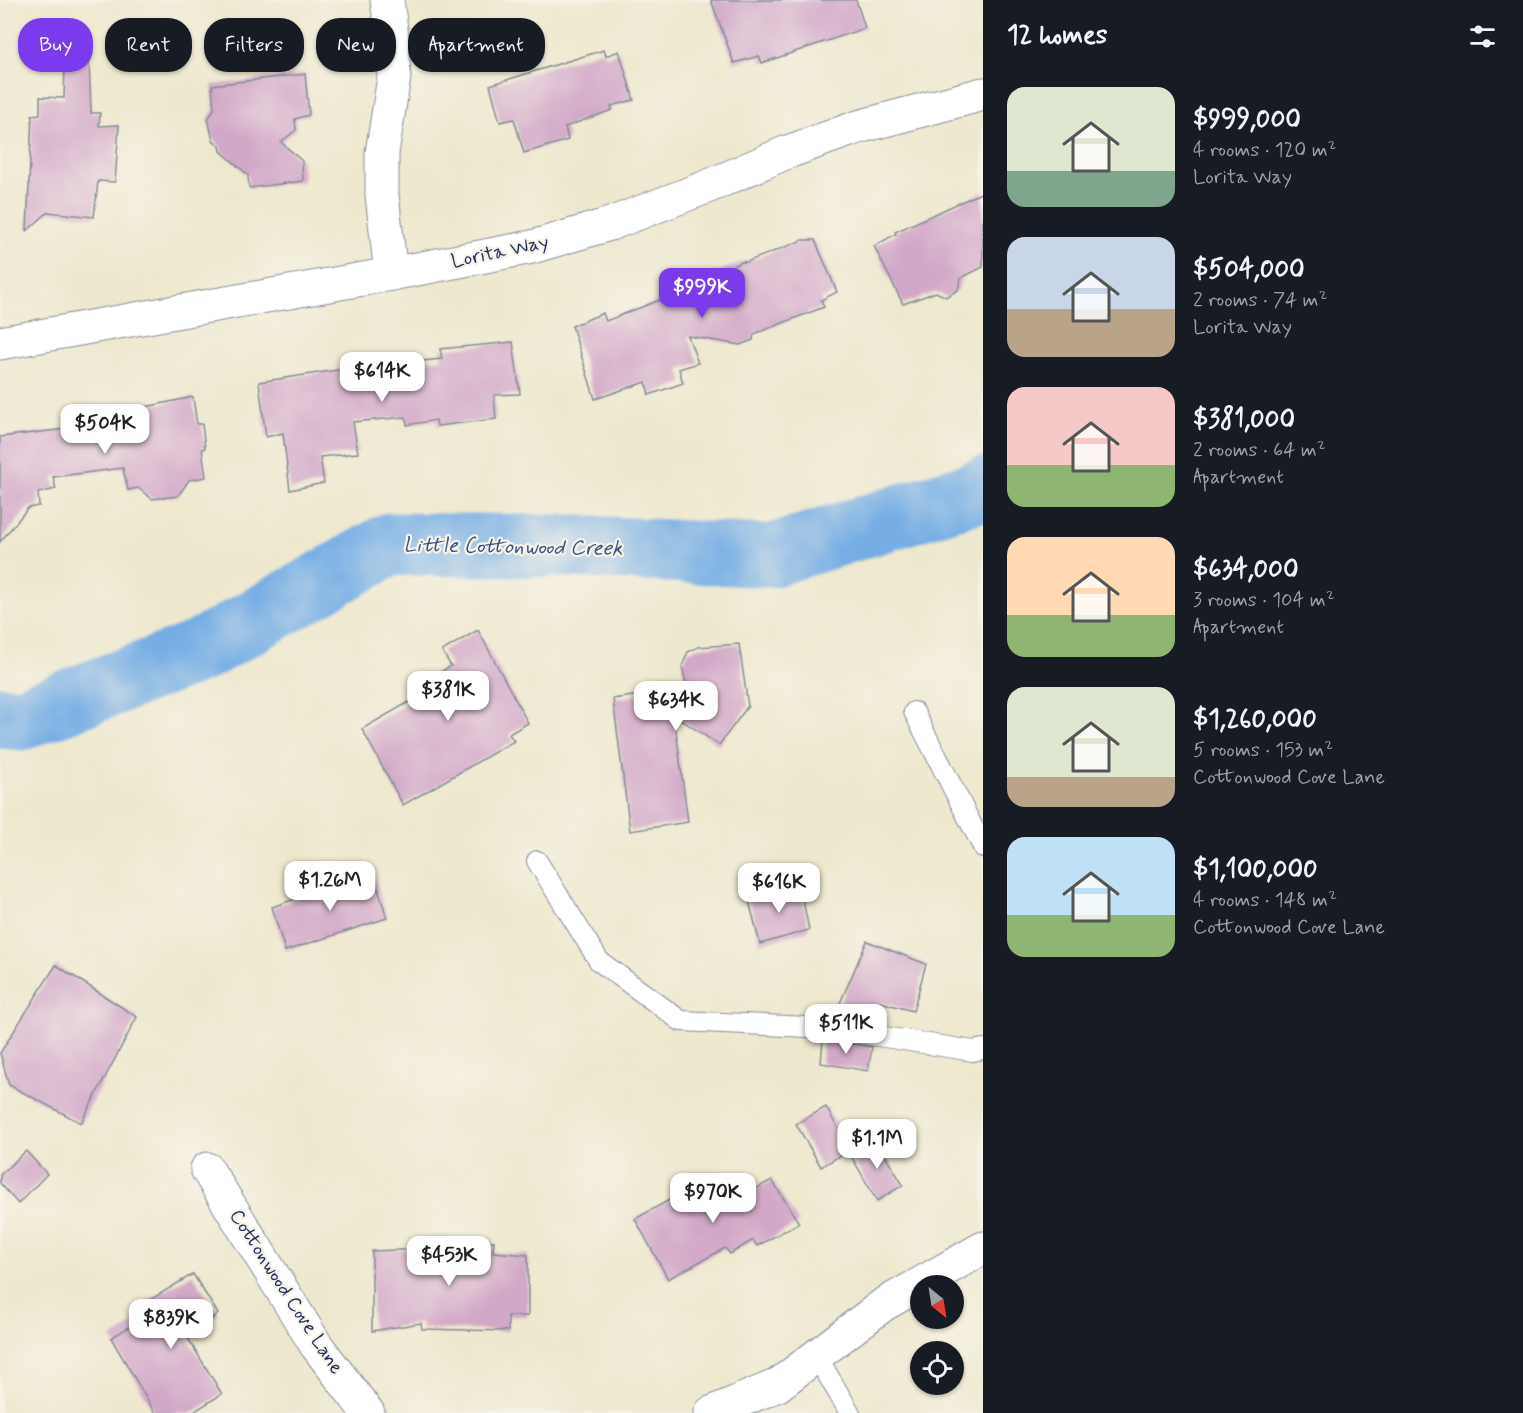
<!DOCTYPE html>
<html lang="en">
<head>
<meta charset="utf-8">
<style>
	body { margin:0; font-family:Mynerve,sans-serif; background:#20242c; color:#f1f3f6; height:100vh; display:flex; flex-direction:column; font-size:22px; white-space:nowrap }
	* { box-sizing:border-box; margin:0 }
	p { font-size:20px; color:#9ea1a6 }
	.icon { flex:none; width:33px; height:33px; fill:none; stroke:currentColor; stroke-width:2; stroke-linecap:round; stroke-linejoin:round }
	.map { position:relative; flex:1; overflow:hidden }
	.details { display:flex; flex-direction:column; background:#171b24; width:540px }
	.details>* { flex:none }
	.hud { position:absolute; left:18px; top:18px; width:570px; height:54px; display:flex; gap:12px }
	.needle { width:39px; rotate:150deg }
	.controls { position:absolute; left:910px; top:1275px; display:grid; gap:12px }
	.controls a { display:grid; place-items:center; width:54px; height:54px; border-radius:50%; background:#171b24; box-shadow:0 2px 4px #0004; font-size:30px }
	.price { position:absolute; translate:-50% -51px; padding:0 14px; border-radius:12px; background:#fff; color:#222; font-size:20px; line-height:39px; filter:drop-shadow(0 2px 3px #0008) }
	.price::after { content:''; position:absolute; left:50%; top:36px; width:18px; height:14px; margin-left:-9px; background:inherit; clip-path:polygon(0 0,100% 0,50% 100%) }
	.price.selected { background:#7c3aed; color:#fff }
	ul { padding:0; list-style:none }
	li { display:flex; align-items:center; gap:18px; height:150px; padding:0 24px }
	li span { display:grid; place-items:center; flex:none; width:168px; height:120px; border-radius:18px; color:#555 }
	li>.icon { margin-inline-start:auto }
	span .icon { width:72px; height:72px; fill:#fffc; stroke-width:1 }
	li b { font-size:26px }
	h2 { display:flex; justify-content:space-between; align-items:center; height:72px; padding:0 24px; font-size:26px }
	.pill { padding:0 21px; border-radius:24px; background:#171b24; box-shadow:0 2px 4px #0004; font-size:21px; line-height:54px }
	.pill.selected { background:#7c3aed; color:#fff }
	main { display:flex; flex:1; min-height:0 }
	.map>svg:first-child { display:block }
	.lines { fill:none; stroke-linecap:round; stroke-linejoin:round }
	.river { stroke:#74ade4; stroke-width:63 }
	.building { fill:#d2a8c8 }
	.lane-casing { stroke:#848c96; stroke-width:22 }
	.street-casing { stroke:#848c96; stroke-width:35 }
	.lane { stroke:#fff; stroke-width:20 }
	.street { stroke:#fff; stroke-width:33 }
	.labels { text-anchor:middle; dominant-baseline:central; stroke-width:4.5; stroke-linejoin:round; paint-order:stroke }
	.street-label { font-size:20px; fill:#1b2f5e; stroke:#f7f3e8 }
	.water-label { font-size:21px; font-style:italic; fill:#365586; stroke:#f7f3e8 }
</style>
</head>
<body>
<main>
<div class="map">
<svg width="983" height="1413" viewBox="0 0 983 1413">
	<rect width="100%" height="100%" fill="#f7f3e8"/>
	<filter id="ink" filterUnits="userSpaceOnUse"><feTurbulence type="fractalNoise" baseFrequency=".0167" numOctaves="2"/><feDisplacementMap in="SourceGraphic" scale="12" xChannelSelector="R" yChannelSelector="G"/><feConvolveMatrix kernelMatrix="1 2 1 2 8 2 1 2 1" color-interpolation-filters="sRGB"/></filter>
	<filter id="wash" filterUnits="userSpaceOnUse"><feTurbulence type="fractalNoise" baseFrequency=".008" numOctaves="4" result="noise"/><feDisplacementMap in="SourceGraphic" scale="24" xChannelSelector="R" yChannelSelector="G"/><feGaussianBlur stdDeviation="1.35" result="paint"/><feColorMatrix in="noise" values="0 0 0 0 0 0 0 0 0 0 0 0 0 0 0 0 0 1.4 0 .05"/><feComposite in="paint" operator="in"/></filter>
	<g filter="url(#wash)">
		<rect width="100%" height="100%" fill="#eee8ce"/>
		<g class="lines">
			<path class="river" d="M 0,717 L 21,719 L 200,651 L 390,544 L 568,546 L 770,556 L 976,492 L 983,488"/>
		</g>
		<g id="blocks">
			<g class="building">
				<path d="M 711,0 L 856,0 L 865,28 L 762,63 L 759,56 L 734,63 Z"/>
				<path d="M 66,33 L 88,33 L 91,113 L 100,113 L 99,126 L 119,125 L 115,182 L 98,181 L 94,217 L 48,212 L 27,231 L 32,115 L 40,114 L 40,97 L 64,98 Z"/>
				<path d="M 604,50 L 606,56 L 619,51 L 634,100 L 611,106 L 612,110 L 565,127 L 568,140 L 524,153 L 514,119 L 500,122 L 490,85 Z"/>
				<path d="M 305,74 L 309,115 L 295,119 L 296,130 L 281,142 L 302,161 L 303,181 L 249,188 L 248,175 L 221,151 L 220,146 L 213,140 L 208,119 L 214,109 L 212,85 Z"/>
				<path d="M 983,192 L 983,267 L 961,278 L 958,290 L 946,297 L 936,292 L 903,304 L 874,246 L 896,234 L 895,232 Z"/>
				<path d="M 803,240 L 815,240 L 837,292 L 821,300 L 824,307 L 754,334 L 753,340 L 740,345 L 688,336 L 698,363 L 679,369 L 683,383 L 649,395 L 646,382 L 595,399 L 572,326 L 603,313 L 606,321 L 701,284 L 700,280 L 744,261 L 744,263 Z"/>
				<path d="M 513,342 L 520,394 L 494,395 L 496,419 L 437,426 L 436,420 L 407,425 L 406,417 L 353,422 L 358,453 L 320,457 L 324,483 L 290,490 L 283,433 L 266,437 L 259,382 L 357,367 L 359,382 L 424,366 L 422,361 L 442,359 L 440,349 Z"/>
				<path d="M 193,397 L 197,424 L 202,424 L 205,448 L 202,449 L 206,477 L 189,480 L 178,496 L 152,499 L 138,488 L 128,490 L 123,468 L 53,477 L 56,489 L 38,493 L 39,506 L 28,508 L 0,542 L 0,437 L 74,428 L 73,422 L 96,418 L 96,413 L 131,407 L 131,410 Z"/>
				<path d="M 478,630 L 528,723 L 509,734 L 514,741 L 403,805 L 362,729 L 430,690 L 426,680 L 451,666 L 442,651 Z"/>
				<path d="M 739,644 L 748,706 L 719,745 L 674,715 L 688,822 L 630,831 L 613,699 L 687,688 L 682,666 L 688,652 L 698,647 Z"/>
				<path d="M 373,872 L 387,918 L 285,951 L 272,907 Z"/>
				<path d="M 800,885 L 809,930 L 760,944 L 748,897 Z"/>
				<path d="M 867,941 L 926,964 L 913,1011 L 880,1002 L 876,1023 L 834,1017 Z"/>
				<path d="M 56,965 L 137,1017 L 81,1123 L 9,1085 L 0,1053 Z"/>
				<path d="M 823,1040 L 872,1047 L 868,1071 L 821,1063 Z"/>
				<path d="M 826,1107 L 850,1150 L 821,1167 L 796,1124 Z"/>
				<path d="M 876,1140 L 903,1185 L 877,1201 L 850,1154 Z"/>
				<path d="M 26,1151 L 47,1174 L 18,1204 L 0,1183 L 0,1175 Z"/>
				<path d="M 705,1180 L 712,1190 L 727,1184 L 736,1199 L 772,1180 L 799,1223 L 757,1246 L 753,1240 L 730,1254 L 725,1248 L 668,1279 L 635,1219 Z"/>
				<path d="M 421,1240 L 494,1241 L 493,1252 L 528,1255 L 528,1316 L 508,1316 L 508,1331 L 422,1329 L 421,1323 L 372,1331 L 372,1251 L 422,1249 Z"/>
				<path d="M 193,1274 L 218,1314 L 186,1335 L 222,1394 L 192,1413 L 155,1413 L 111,1338 L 153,1312 L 148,1301 Z"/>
			</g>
		</g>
	</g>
	<g filter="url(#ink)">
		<use href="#blocks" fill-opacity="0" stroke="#848c96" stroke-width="1.5"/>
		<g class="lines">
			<defs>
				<g id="lane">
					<path d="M 914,712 L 983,847"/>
					<path d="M 537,861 L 599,961 L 681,1021 L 828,1028 L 973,1051 L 983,1049"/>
					<path d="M 816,1355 L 850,1413"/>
				</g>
				<g id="street">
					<path d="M 387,0 L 392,37 L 394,77 L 382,153 L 382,195 L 391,274"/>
					<path d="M 0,343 L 391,274 L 532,247 L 610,224 L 709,186 L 785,153 L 858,127 L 983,94"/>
					<path d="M 207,1169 L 316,1345 L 368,1413"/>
					<path d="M 711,1413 L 778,1385 L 883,1305 L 983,1248"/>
				</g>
			</defs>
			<use href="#lane" class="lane-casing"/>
			<use href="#street" class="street-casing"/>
			<use href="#lane" class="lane"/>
			<use href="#street" class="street"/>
		</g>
	</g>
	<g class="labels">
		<g class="street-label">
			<text transform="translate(500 252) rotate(-12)">Lorita Way</text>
			<text transform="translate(286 1292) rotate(57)">Cottonwood Cove Lane</text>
		</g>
		<g class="water-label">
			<text transform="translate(513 547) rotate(1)">Little Cottonwood Creek</text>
		</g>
	</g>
</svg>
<div class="controls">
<a><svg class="needle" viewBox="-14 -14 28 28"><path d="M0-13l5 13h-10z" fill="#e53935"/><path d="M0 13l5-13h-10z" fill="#9ea1a6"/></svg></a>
<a><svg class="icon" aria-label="locate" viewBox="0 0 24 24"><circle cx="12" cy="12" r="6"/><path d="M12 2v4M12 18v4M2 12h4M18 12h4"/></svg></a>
</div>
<b class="price selected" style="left:702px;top:319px">$999K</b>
<b class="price" style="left:382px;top:403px">$614K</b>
<b class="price" style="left:105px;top:455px">$504K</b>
<b class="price" style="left:448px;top:722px">$381K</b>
<b class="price" style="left:676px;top:732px">$634K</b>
<b class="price" style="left:330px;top:912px">$1.26M</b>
<b class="price" style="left:779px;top:914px">$616K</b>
<b class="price" style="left:846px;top:1055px">$511K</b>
<b class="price" style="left:877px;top:1170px">$1.1M</b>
<b class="price" style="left:713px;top:1224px">$970K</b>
<b class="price" style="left:449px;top:1287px">$453K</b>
<b class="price" style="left:171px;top:1350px">$839K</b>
<div class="hud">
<a class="pill selected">Buy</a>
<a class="pill">Rent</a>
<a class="pill">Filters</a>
<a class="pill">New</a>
<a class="pill">Apartment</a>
</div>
</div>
<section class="details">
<h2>12 homes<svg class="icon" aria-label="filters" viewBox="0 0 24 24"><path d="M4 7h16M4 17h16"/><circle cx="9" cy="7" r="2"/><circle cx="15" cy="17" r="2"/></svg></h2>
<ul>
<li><span style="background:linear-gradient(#dfe7d0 70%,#7fa58c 0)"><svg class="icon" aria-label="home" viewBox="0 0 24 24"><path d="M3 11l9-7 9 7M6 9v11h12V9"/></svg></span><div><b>$999,000</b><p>4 rooms · 120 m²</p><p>Lorita Way</p></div></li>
<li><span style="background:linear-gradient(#c9d6e8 60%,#b9a48a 0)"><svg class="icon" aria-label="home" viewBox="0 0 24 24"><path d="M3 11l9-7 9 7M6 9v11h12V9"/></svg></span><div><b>$504,000</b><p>2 rooms · 74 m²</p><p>Lorita Way</p></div></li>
<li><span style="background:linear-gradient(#f6c9c9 65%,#8fb573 0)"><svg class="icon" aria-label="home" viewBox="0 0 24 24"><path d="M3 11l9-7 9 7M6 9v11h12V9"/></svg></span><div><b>$381,000</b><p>2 rooms · 64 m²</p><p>Apartment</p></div></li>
<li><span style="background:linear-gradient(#ffd9b3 65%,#8fb573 0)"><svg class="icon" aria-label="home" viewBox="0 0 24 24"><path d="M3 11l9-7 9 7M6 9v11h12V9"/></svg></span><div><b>$634,000</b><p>3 rooms · 104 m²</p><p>Apartment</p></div></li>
<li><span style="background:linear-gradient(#dfe7d0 75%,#b9a48a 0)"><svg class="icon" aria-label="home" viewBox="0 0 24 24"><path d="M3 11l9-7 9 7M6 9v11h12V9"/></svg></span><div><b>$1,260,000</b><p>5 rooms · 153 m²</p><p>Cottonwood Cove Lane</p></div></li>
<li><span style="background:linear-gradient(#bfe0f5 65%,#8fb573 0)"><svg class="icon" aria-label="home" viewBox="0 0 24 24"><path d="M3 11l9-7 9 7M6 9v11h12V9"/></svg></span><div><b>$1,100,000</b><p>4 rooms · 148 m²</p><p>Cottonwood Cove Lane</p></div></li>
</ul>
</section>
</main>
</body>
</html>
